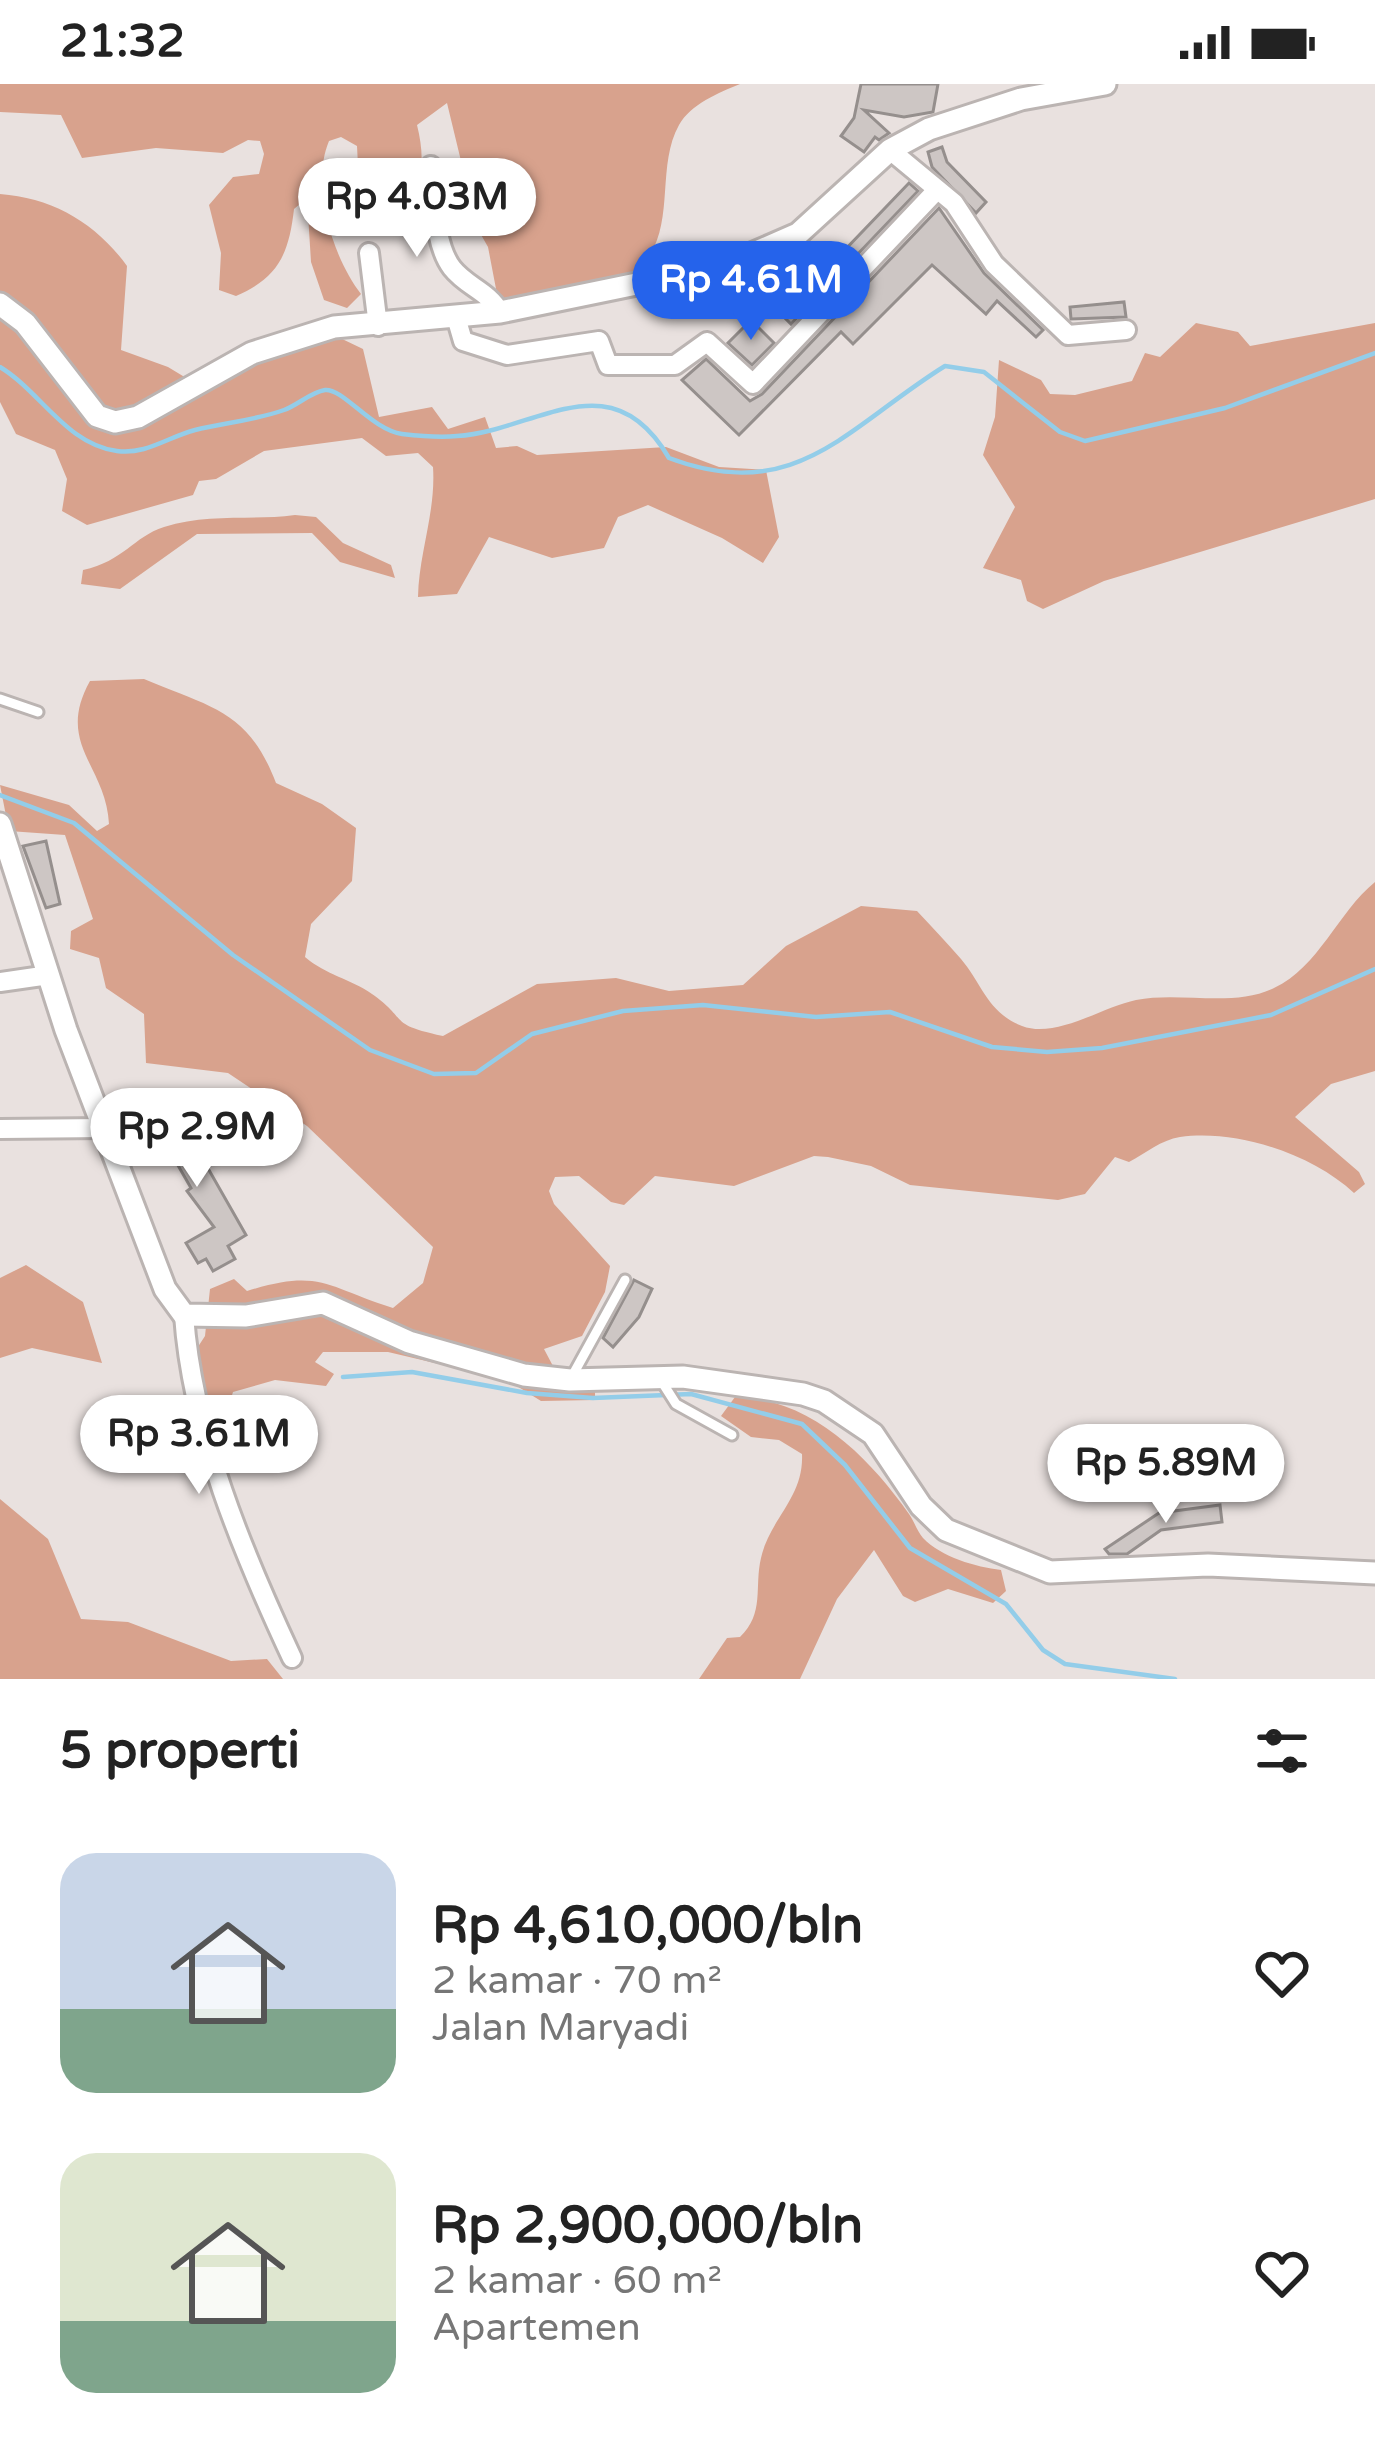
<!DOCTYPE html>
<html lang="id">
<head>
<meta charset="utf-8">
<style>
	body { margin:0; font-family:"Varela Round",sans-serif; background:#f6f6f6; color:#222; height:100vh; display:flex; flex-direction:column; font-size:45px; white-space:nowrap }
	* { box-sizing:border-box; margin:0 }
	p { font-size:39px; color:#767676 }
	.icon { flex:none; width:66px; height:66px; fill:none; stroke:currentColor; stroke-width:2; stroke-linecap:round; stroke-linejoin:round }
	.map { position:relative; height:1595px; overflow:hidden }
	.panel { display:flex; flex-direction:column; background:#fff; flex:1 }
	.panel>* { flex:none }
	.price { position:absolute; translate:-50% -102px; padding:0 27px; border-radius:42px; background:#fff; color:#222; font-size:39px; line-height:78px; filter:drop-shadow(0 3px 6px #0008) }
	.price::after { content:''; position:absolute; left:50%; top:72px; width:36px; height:27px; margin-left:-18px; background:inherit; clip-path:polygon(0 0,100% 0,50% 100%) }
	.price.active { background:#2563eb; color:#fff }
	ul { padding:0; list-style:none }
	li { display:flex; align-items:center; gap:36px; height:300px; padding:0 60px }
	li span { display:grid; place-items:center; flex:none; width:336px; height:240px; border-radius:36px; color:#555 }
	li>.icon { margin-inline-start:auto }
	span .icon { width:144px; height:144px; fill:#fffc; stroke-width:1 }
	li b { font-size:51px }
	h2 { display:flex; justify-content:space-between; align-items:center; height:144px; padding:0 60px; font-size:51px }
	.status { display:flex; justify-content:space-between; align-items:center; height:84px; padding:0 60px; background:#fff; direction:ltr }
	.status svg { height:33px; fill:currentColor }
	.map>svg:first-child { display:block }
	.forest { fill:#d8a28d }
	.lines { fill:none; stroke-linecap:round; stroke-linejoin:round }
	.stream { stroke:#93cde9; stroke-width:4.5 }
	.building { fill:#cdc6c4; stroke:#958f8d; stroke-width:3 }
	.service-casing { stroke:#bbb4b2; stroke-width:15 }
	.minor-casing { stroke:#bbb4b2; stroke-width:24 }
	.tertiary-casing { stroke:#bbb4b2; stroke-width:27 }
	.service { stroke:#fff; stroke-width:9 }
	.minor { stroke:#fff; stroke-width:18 }
	.tertiary { stroke:#fff; stroke-width:21 }
</style>
</head>
<body>
<div class="status"><b>21:32</b><svg viewBox="0 0 49 12"><path d="M0 12V9h3v3zM5 12V6h3v6zM10 12V3h3v9zM15 12V0h3v12zM26 1h20v11H26zM47 4h2v5h-2z"/></svg></div>
<div class="map">
<svg width="1375" height="1595" viewBox="0 0 1375 1595">
	<rect width="100%" height="100%" fill="#e9e1df"/>
	<g class="forest">
		<path d="M 0,0 L 740,0 C 718,9 691,20 679,41 C 651,91 686,165 618,199 C 589,214 542,213 509,218 L 497,210 L 488,163 L 454,103 L 461,77 L 447,19 L 417,41 C 426,78 423,101 398,130 L 360,121 L 357,62 L 341,53 L 329,57 C 310,102 333,174 361,210 L 347,224 L 324,216 L 311,178 L 307,114 L 294,125 C 289,170 278,194 236,212 L 219,206 L 221,169 L 209,121 L 233,93 L 259,90 L 264,70 L 260,57 L 248,56 L 223,69 L 156,64 L 82,74 L 61,31 L 0,28 Z"/>
		<path d="M 0,110 C 53,114 96,139 127,182 L 121,266 L 168,283 L 206,306 L 252,282 L 338,253 L 363,265 L 379,333 L 432,323 L 448,345 L 485,333 L 496,364 L 517,362 L 537,371 L 666,363 L 719,383 L 766,386 L 779,453 L 763,479 L 722,454 L 648,421 L 618,433 L 604,464 L 552,474 L 489,453 L 457,510 L 418,513 C 419,468 436,428 433,383 L 418,369 L 386,372 L 362,354 L 264,367 L 216,395 L 199,397 L 193,411 L 87,441 L 62,427 L 67,395 L 55,366 L 16,350 L 0,318 Z"/>
		<path d="M 1196,239 L 1238,248 L 1250,262 L 1375,239 L 1375,415 L 1104,497 L 1043,525 L 1027,517 L 1021,496 L 983,484 L 1015,423 L 983,371 L 995,333 L 999,276 L 1041,296 L 1050,310 L 1075,311 L 1132,297 L 1145,269 L 1160,273 Z"/>
		<path d="M 295,431 L 316,433 L 343,459 L 391,481 L 395,494 L 340,478 L 312,449 L 197,450 L 120,505 L 81,500 L 83,486 C 124,477 133,453 164,443 C 208,429 251,437 295,431 Z"/>
		<path d="M 144,595 C 212,624 248,626 276,699 L 322,720 L 356,744 L 352,797 L 311,840 L 305,873 C 326,891 351,895 372,910 C 410,937 387,940 443,952 L 537,900 L 616,894 L 669,907 L 743,901 L 786,862 L 861,822 L 917,827 C 932,843 947,859 961,875 C 982,900 988,929 1022,942 C 1056,955 1102,923 1136,916 C 1180,907 1233,924 1274,904 C 1319,883 1338,828 1375,798 L 1375,987 L 1331,1000 L 1295,1033 L 1359,1088 L 1365,1100 L 1354,1109 C 1312,1070 1237,1045 1180,1053 C 1161,1056 1146,1069 1129,1078 L 1115,1073 L 1085,1110 L 1058,1116 L 910,1101 L 871,1082 L 828,1073 L 814,1072 L 734,1102 L 655,1092 L 624,1121 L 611,1118 L 579,1092 L 555,1093 L 549,1107 L 554,1120 L 610,1182 L 605,1208 L 582,1252 L 544,1265 L 554,1284 L 595,1305 L 595,1316 L 541,1317 L 507,1296 L 388,1268 L 323,1268 L 315,1278 L 334,1290 L 326,1302 L 275,1296 L 233,1308 L 221,1347 L 196,1350 L 186,1303 L 192,1272 L 205,1252 L 210,1205 L 234,1195 L 247,1207 C 321,1184 326,1203 393,1224 L 423,1199 L 433,1163 L 307,1042 L 228,989 L 146,979 L 144,930 L 106,904 L 99,874 L 70,865 L 71,847 L 93,835 L 65,751 L 9,747 L 0,701 L 69,721 L 97,747 L 109,740 C 106,681 55,660 90,597 Z"/>
		<path d="M 26,1181 L 83,1218 L 102,1279 L 32,1264 L 0,1274 L 0,1194 Z"/>
		<path d="M 735,1313 C 810,1314 868,1372 909,1430 C 914,1437 917,1447 923,1454 C 941,1473 976,1483 1001,1486 L 1006,1507 L 993,1519 L 948,1505 L 915,1518 L 903,1512 L 874,1466 L 837,1515 L 800,1595 L 699,1595 L 727,1554 L 740,1553 C 765,1529 754,1504 761,1474 C 770,1434 804,1414 802,1370 L 779,1356 L 751,1353 L 721,1332 Z"/>
		<path d="M 0,1415 L 48,1455 L 81,1535 L 128,1538 L 231,1577 L 267,1575 L 283,1595 L 0,1595 Z"/>
	</g>
	<g class="lines">
		<g class="stream">
			<path d="M 0,283 C 40,307 67,361 117,367 C 146,371 168,353 195,346 C 224,339 256,336 284,326 C 298,321 311,308 325,306 C 343,304 372,346 402,350 C 419,352 440,354 457,352 C 536,347 611,274 669,374 C 796,422 848,342 945,282 L 984,288 L 1060,348 L 1085,357 L 1225,324 L 1375,269"/>
			<path d="M 0,711 L 74,739 L 233,871 L 370,966 L 434,990 L 476,989 L 532,950 L 623,927 L 703,921 L 816,933 L 890,928 L 992,963 L 1047,968 L 1102,964 L 1271,931 L 1375,885"/>
			<path d="M 343,1293 L 412,1288 L 527,1309 L 593,1314 L 691,1310 L 802,1340 L 845,1381 L 910,1464 L 1006,1520 L 1043,1566 L 1065,1580 L 1175,1595"/>
		</g>
	</g>
	<g class="building">
		<path d="M 861,0 L 938,0 L 933,28 L 904,33 L 864,26 L 889,49 L 879,56 L 875,53 L 864,68 L 841,52 L 854,34 Z"/>
		<path d="M 942,63 L 947,78 L 986,118 L 976,129 L 932,83 L 928,68 Z"/>
		<path d="M 909,99 L 918,107 L 791,240 L 778,227 L 788,217 L 792,221 Z"/>
		<path d="M 939,124 L 984,189 L 1043,246 L 1036,253 L 997,217 L 986,230 L 932,181 L 853,260 L 841,248 L 739,351 L 682,296 L 706,275 L 750,317 L 762,310 Z"/>
		<path d="M 1124,218 L 1126,233 L 1071,235 L 1070,223 Z"/>
		<path d="M 751,236 L 774,259 L 752,281 L 728,259 Z"/>
		<path d="M 46,757 L 60,820 L 46,824 L 23,762 Z"/>
		<path d="M 173,1023 L 246,1151 L 228,1162 L 235,1175 L 213,1187 L 206,1175 L 198,1179 L 186,1159 L 214,1143 L 187,1107 L 191,1104 L 164,1057 L 138,1066 L 132,1050 L 160,1039 L 157,1033 Z"/>
		<path d="M 634,1196 L 652,1205 L 639,1233 L 613,1263 L 603,1254 Z"/>
		<path d="M 1220,1421 L 1222,1438 L 1161,1446 L 1127,1470 L 1109,1470 L 1105,1465 L 1159,1429 Z"/>
	</g>
	<g class="lines">
		<defs>
			<g id="service">
				<path d="M 0,615 L 38,628"/>
				<path d="M 570,1296 L 625,1196"/>
				<path d="M 662,1298 L 676,1320 L 732,1351"/>
			</g>
			<g id="minor">
				<path d="M 890,66 L 954,119 L 994,180 L 1068,251 L 1126,246"/>
				<path d="M 431,82 C 435,112 433,159 452,184 C 467,203 487,206 500,228"/>
				<path d="M 369,169 L 378,242"/>
				<path d="M 456,233 L 463,257 L 507,271 L 599,257 L 608,281 L 675,281 L 707,258 L 753,300 L 936,107"/>
				<path d="M 0,898 L 49,891"/>
				<path d="M 0,1045 L 106,1044"/>
				<path d="M 184,1231 C 192,1348 243,1469 292,1574"/>
			</g>
			<g id="tertiary">
				<path d="M 0,220 L 25,239 L 97,332 L 115,338 L 138,333 L 252,269 L 334,243 L 500,228 L 724,182 L 798,150 L 890,66 L 929,45 L 1021,15 L 1105,0"/>
				<path d="M 0,740 L 66,946 L 165,1205 L 184,1231 L 246,1232 L 323,1219 L 409,1258 L 524,1291 L 570,1296 L 683,1293 L 803,1310 L 824,1317 L 873,1350 L 921,1422 L 946,1446 L 1050,1488 L 1208,1481 L 1375,1489"/>
			</g>
		</defs>
		<use href="#service" class="service-casing"/>
		<use href="#minor" class="minor-casing"/>
		<use href="#tertiary" class="tertiary-casing"/>
		<use href="#service" class="service"/>
		<use href="#minor" class="minor"/>
		<use href="#tertiary" class="tertiary"/>
	</g>
</svg>
<b class="price" style="left:417px;top:176px">Rp 4.03M</b>
<b class="price active" style="left:751px;top:259px">Rp 4.61M</b>
<b class="price" style="left:197px;top:1106px">Rp 2.9M</b>
<b class="price" style="left:199px;top:1413px">Rp 3.61M</b>
<b class="price" style="left:1166px;top:1442px">Rp 5.89M</b>
</div>
<section class="panel">
<h2>5 properti<svg class="icon" aria-label="filters" viewBox="0 0 24 24"><path d="M4 7h16M4 17h16"/><circle cx="9" cy="7" r="2"/><circle cx="15" cy="17" r="2"/></svg></h2>
<ul>
<li><span style="background:linear-gradient(#c9d6e8 65%,#7fa58c 0)"><svg class="icon" aria-label="home" viewBox="0 0 24 24"><path d="M3 11l9-7 9 7M6 9v11h12V9"/></svg></span><div><b>Rp 4,610,000/bln</b><p>2 kamar · 70 m²</p><p>Jalan Maryadi</p></div><svg class="icon" aria-label="heart" viewBox="0 0 24 24"><path d="M12 20l-8-8c-3-5 5-10 8-4 3-6 11-1 8 4z"/></svg></li>
<li><span style="background:linear-gradient(#dfe7d0 70%,#7fa58c 0)"><svg class="icon" aria-label="home" viewBox="0 0 24 24"><path d="M3 11l9-7 9 7M6 9v11h12V9"/></svg></span><div><b>Rp 2,900,000/bln</b><p>2 kamar · 60 m²</p><p>Apartemen</p></div><svg class="icon" aria-label="heart" viewBox="0 0 24 24"><path d="M12 20l-8-8c-3-5 5-10 8-4 3-6 11-1 8 4z"/></svg></li>
</ul>
</section>
</body>
</html>
